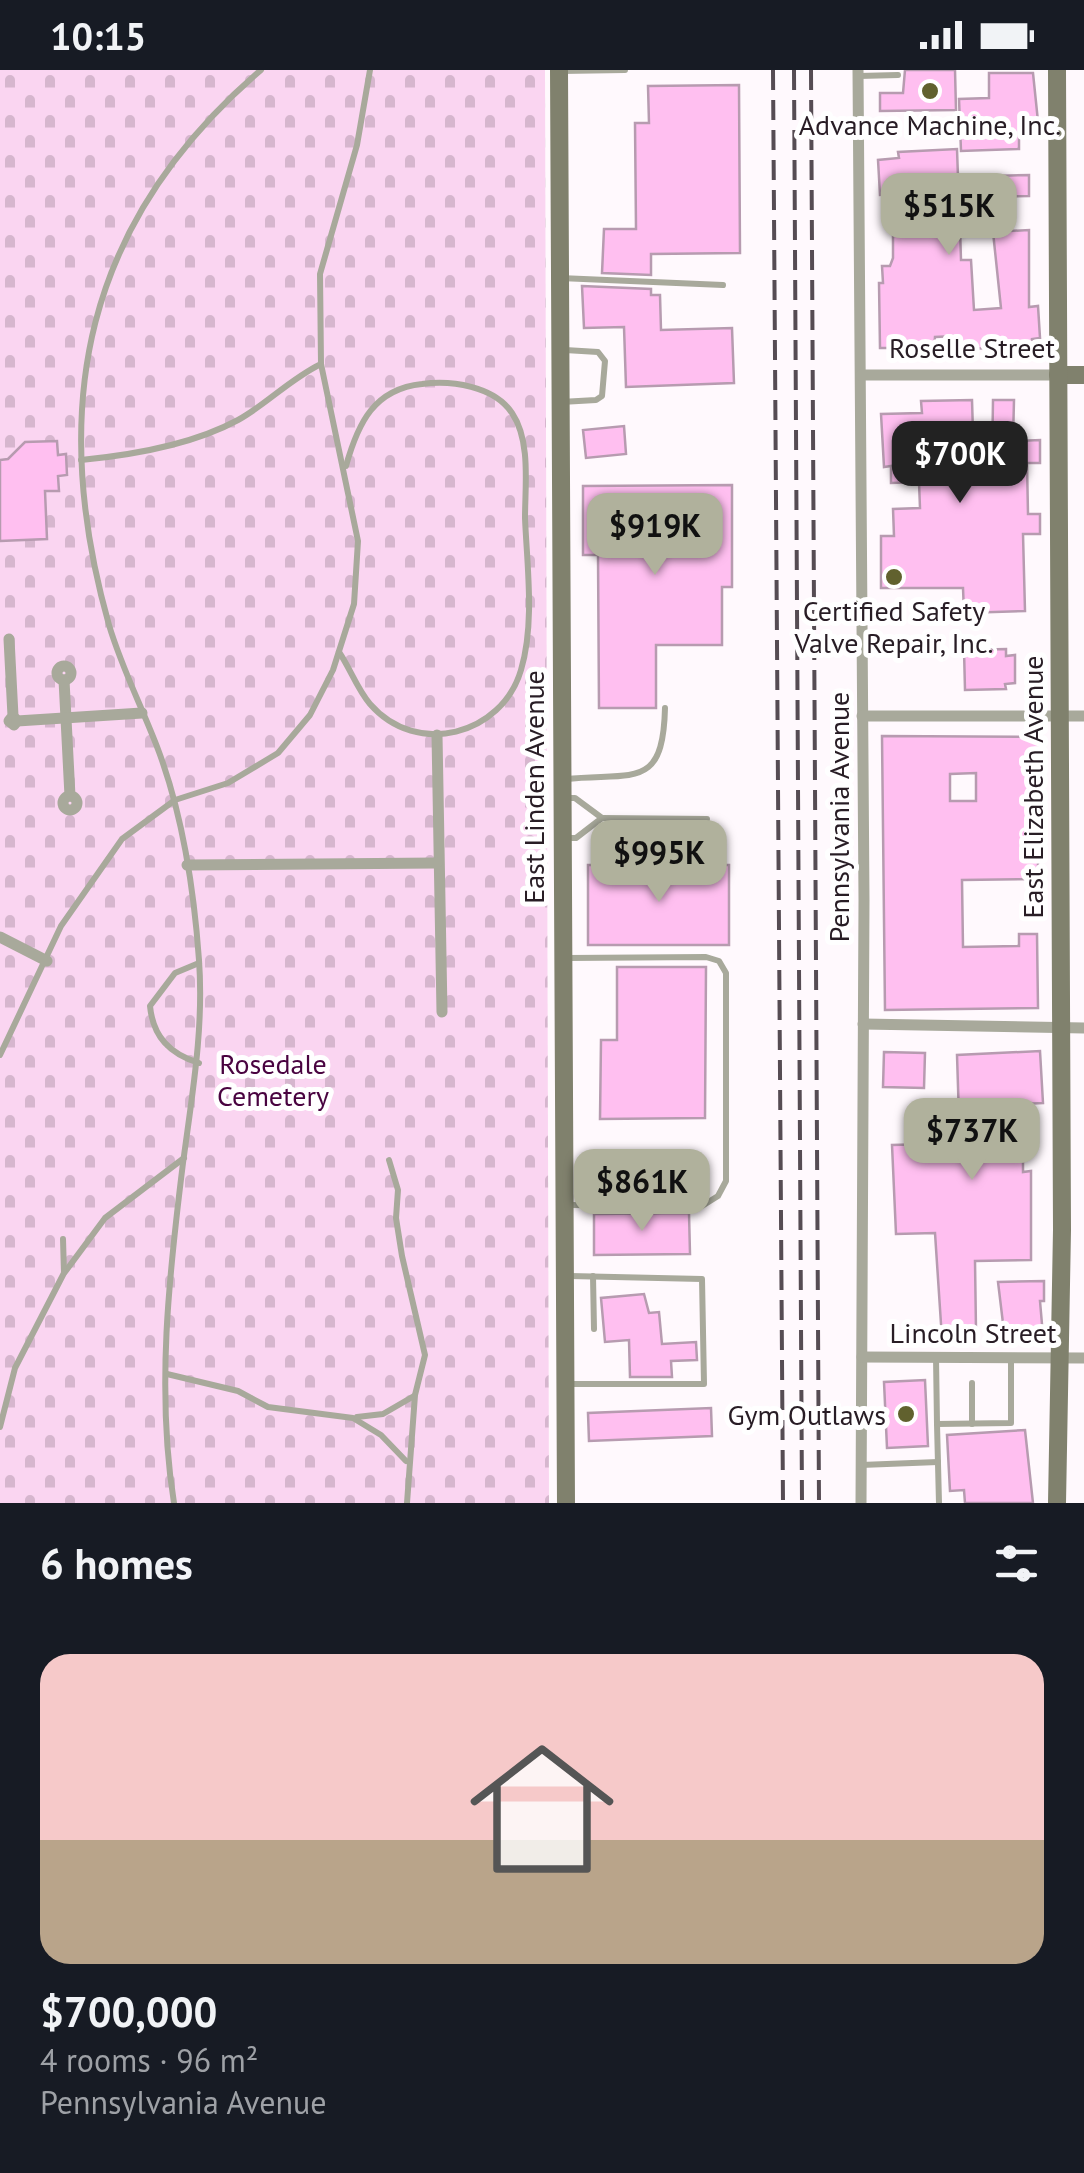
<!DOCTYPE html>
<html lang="en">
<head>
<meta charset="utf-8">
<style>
	body { margin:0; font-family:"PT Sans",sans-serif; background:#20242c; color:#f1f3f6; height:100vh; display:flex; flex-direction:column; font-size:38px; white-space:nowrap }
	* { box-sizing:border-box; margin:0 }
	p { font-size:32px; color:#9ea1a6 }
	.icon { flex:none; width:55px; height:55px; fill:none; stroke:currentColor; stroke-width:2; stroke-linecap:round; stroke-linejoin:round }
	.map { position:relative; height:1433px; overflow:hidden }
	.details { display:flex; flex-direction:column; background:#171b24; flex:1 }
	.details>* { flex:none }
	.price { position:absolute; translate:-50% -85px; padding:0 22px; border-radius:20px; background:#b0b19c; color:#111; font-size:32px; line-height:65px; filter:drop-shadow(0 2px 5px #0008) }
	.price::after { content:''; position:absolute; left:50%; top:60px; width:30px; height:22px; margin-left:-15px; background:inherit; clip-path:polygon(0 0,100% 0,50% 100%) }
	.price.selected { background:#222; color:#fff }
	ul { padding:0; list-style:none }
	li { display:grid; align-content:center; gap:20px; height:530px; padding:0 40px }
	li span { display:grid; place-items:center; height:310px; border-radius:30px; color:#555 }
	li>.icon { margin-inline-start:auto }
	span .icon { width:180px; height:180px; fill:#fffc; stroke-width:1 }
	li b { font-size:42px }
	h2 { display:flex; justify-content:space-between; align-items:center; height:120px; padding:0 40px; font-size:42px }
	.status { display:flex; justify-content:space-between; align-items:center; height:70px; padding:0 50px; background:#171b24; direction:ltr }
	.status svg { height:28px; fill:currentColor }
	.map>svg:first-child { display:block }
	.cemetery { fill:url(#cemetery-stones) }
	.building { fill:#ffbff0; stroke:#b79bb0; stroke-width:2.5; fill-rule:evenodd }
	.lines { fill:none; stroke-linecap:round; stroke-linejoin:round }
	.lane { stroke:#a8a99b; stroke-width:6 }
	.street { stroke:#a8a99b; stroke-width:11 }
	.secondary { stroke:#80816d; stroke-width:18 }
	.rail { stroke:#564c53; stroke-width:4; stroke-dasharray:20 10; stroke-linecap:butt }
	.poi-dot { fill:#61612e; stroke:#fff; stroke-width:4 }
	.labels { text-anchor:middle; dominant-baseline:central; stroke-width:10; stroke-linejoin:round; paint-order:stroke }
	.poi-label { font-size:28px; fill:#281d25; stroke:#fff }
	.street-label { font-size:28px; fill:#281d25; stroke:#fff }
	.park-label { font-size:28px; fill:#490340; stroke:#fff }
</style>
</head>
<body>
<div class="status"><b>10:15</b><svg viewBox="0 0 49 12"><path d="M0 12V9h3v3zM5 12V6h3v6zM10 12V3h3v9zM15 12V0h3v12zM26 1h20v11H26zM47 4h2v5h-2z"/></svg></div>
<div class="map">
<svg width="1084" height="1433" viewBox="0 0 1084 1433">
	<defs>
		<pattern id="cemetery-stones" width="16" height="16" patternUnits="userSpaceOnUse" patternTransform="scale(2.5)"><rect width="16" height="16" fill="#fad5f1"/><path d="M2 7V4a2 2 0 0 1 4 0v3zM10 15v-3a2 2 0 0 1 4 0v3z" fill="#d6b6ce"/></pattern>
	</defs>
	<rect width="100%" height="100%" fill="#fff9fd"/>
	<path class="cemetery" d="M 0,0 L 545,0 L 549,1433 L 0,1433 Z"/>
	<g class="building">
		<path d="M 905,0 L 955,0 L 956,40 L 880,41 L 880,23 L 903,23 Z"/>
		<path d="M 989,3 L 1033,3 L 1039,61 L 1019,61 L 1019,79 L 961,81 L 959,29 L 989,28 Z"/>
		<path d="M 739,15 L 740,183 L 651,184 L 651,205 L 602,203 L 604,159 L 636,159 L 635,53 L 649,53 L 648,16 Z"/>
		<path d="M 957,79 L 958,107 L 1029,105 L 1029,126 L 994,127 L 994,132 L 983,132 L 984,157 L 960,158 L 961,190 L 971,190 L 974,240 L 1001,238 L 993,162 L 1029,160 L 1029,237 L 1038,236 L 1040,268 L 1032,269 L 1032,275 L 957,280 L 956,266 L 935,267 L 934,278 L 880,278 L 879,213 L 883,213 L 882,196 L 890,196 L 893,188 L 893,140 L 892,124 L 880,125 L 878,90 L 899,88 L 898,82 Z"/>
		<path d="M 582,216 L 651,219 L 651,225 L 660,225 L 661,260 L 732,258 L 734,313 L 626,317 L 624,257 L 584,258 Z"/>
		<path d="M 972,330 L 974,395 L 992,395 L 993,330 L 1014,330 L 1013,371 L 1040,370 L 1040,393 L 1027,393 L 1028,444 L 1040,444 L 1040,464 L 1023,464 L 1025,541 L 964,543 L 963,518 L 881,518 L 881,466 L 894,466 L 893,439 L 920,438 L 919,412 L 891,413 L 891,396 L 884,397 L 881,344 L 922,343 L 921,331 Z"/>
		<path d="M 624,356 L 626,384 L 586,388 L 583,360 Z"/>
		<path d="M 57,371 L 58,385 L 66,384 L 67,405 L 58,406 L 59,421 L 45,421 L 47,469 L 0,471 L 0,390 L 8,389 L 25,372 Z"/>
		<path d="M 732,415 L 732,517 L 722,517 L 722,575 L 656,575 L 656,638 L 599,638 L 598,485 L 583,485 L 583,416 Z"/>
		<path d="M 1006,579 L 1006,586 L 1015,585 L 1015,613 L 1005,614 L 1006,619 L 965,620 L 964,580 Z"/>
		<path d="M 882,666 L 1042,667 L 1039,729 L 1029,730 L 1029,780 L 1038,780 L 1038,809 L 962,810 L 963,877 L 1019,876 L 1019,864 L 1037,864 L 1038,938 L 885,940 ZM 976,703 L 976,731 L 950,731 L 950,704 Z"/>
		<rect x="588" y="795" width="141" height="80"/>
		<path d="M 617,897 L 706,897 L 705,1048 L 600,1049 L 601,970 L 617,970 Z"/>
		<path d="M 1040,981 L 1043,1033 L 1003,1035 L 1005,1077 L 1023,1077 L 1023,1102 L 1031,1101 L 1031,1190 L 975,1191 L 976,1260 L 966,1260 L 966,1269 L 942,1269 L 935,1163 L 896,1164 L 892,1075 L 966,1073 L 965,1048 L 959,1048 L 957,985 Z"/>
		<path d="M 884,982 L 925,983 L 924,1018 L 883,1017 Z"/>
		<path d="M 689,1143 L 690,1184 L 594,1185 L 594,1144 Z"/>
		<path d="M 1044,1211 L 1044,1231 L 1040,1231 L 1043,1266 L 1005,1270 L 998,1212 Z"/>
		<path d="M 644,1224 L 649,1243 L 659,1242 L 662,1274 L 696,1272 L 697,1290 L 671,1291 L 672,1307 L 630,1307 L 629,1270 L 605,1272 L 601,1228 Z"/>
		<path d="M 925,1310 L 928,1376 L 887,1378 L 884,1312 Z"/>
		<path d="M 711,1338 L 712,1366 L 589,1371 L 588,1343 Z"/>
		<path d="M 1025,1360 L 1033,1433 L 965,1433 L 964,1420 L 950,1421 L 947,1365 Z"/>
	</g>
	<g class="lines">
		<g class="lane">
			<path d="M 561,1 L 625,0"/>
			<path d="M 859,6 L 898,5"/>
			<path d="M 560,208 L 723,215"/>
			<path d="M 561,332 L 596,330 L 602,326 L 605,291 L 598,282 L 565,280"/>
			<path d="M 81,390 C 133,385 192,375 238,350 C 267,334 290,309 321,294"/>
			<path d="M 339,582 C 350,598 357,619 370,634 C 417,688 502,665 521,600 C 535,553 527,496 525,448 C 525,416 531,371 512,343 C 494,316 451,310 422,314 C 374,319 358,353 346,396"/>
			<path d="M 566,709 C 633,702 663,721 665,638"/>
			<path d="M 564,728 L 575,728 L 602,748 L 576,768 L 567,768"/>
			<path d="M 602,748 L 707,749"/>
			<path d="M 568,888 L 706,887 L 719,891 L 726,903 L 726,1111 L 718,1126 L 702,1136 L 569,1135"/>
			<path d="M 0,985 L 61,856 L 122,769 L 175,730 L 228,713 L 278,683 L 310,645 L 333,600 L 354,534 L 358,471 L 321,294 L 320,204 L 357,75 L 370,0"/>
			<path d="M 199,993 C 170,984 153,967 150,936 L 175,903 L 199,893"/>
			<path d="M 389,1090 L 398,1120 L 396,1148 L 402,1186 L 425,1285 L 415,1325 L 407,1433"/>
			<path d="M 65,1202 L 105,1148 L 184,1088"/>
			<path d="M 593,1206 L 594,1259"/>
			<path d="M 936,1287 L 937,1354"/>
			<path d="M 167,1304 L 238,1321 L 268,1337 L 353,1348 L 381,1365 L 406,1391"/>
			<path d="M 972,1313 L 972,1354"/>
			<path d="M 569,1314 L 704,1314 L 702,1209 L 570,1206"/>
			<path d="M 357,1347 L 383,1344 L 414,1326"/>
			<path d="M 0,1357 L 15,1298 L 64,1203 L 63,1169"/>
			<path d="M 861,1395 L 938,1392"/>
			<path d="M 174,1433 C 156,1321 169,1205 183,1093 C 192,1025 204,959 199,890 C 194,820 183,747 159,682 C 143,639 122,599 109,555 C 47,336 84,152 261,0"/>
			<path d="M 939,1433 L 937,1354 L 1011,1353 L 1011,1288"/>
		</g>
		<g class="street">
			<path d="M 858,0 L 864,830 L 861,1433"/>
			<path d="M 861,305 L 1058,305"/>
			<path d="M 9,569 L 13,646 L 17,651 L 14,655 L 9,651 L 13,646"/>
			<circle cx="64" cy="603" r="7"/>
			<path d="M 64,610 L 70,726"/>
			<path d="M 862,646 L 1084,646"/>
			<path d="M 17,651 L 142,643"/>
			<path d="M 437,665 L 442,942"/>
			<circle cx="70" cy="733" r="7"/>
			<path d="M 187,795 L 437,793"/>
			<path d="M 0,867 L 47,891"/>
			<path d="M 863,954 L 1084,958"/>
			<path d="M 862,1287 L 1084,1288"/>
		</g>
		<g class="secondary">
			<path d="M 559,0 L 566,1433"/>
			<path d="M 1058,305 L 1084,305"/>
			<path d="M 1057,1433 L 1062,1160 L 1057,0"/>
		</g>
		<g class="rail">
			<path d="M 773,0 L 783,1433"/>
			<path d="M 794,0 L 802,1433"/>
			<path d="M 811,0 L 819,1433"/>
		</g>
	</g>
	<g class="poi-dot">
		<circle cx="930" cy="21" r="10"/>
		<circle cx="894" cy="507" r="10"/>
		<circle cx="906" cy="1344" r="10"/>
	</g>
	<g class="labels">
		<g class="poi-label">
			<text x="930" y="54">Advance Machine, Inc.</text>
			<text x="894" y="540">Certified Safety<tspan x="894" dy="32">Valve Repair, Inc.</tspan></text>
			<text x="886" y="1344" text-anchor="end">Gym Outlaws</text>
		</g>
		<g class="street-label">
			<text x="972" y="277">Roselle Street</text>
			<text transform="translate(533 717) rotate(-90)">East Linden Avenue</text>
			<text transform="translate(1032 717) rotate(-90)">East Elizabeth Avenue</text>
			<text transform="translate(838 747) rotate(-90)">Pennsylvania Avenue</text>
			<text x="973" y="1262">Lincoln Street</text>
		</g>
		<g class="park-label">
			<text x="273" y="993">Rosedale<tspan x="273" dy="32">Cemetery</tspan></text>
		</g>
	</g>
</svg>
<b class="price" style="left:949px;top:188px">$515K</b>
<b class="price selected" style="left:960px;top:436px">$700K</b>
<b class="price" style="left:655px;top:508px">$919K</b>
<b class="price" style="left:659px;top:835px">$995K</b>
<b class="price" style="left:972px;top:1113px">$737K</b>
<b class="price" style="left:642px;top:1164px">$861K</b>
</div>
<section class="details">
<h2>6 homes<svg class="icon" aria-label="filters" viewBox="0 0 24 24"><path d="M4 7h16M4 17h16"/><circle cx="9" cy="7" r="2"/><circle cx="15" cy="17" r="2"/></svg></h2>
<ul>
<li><span style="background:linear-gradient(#f6c9c9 60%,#b9a48a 0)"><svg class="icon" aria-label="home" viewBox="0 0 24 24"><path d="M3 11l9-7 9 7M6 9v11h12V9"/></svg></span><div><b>$700,000</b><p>4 rooms · 96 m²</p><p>Pennsylvania Avenue</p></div></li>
</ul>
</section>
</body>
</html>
